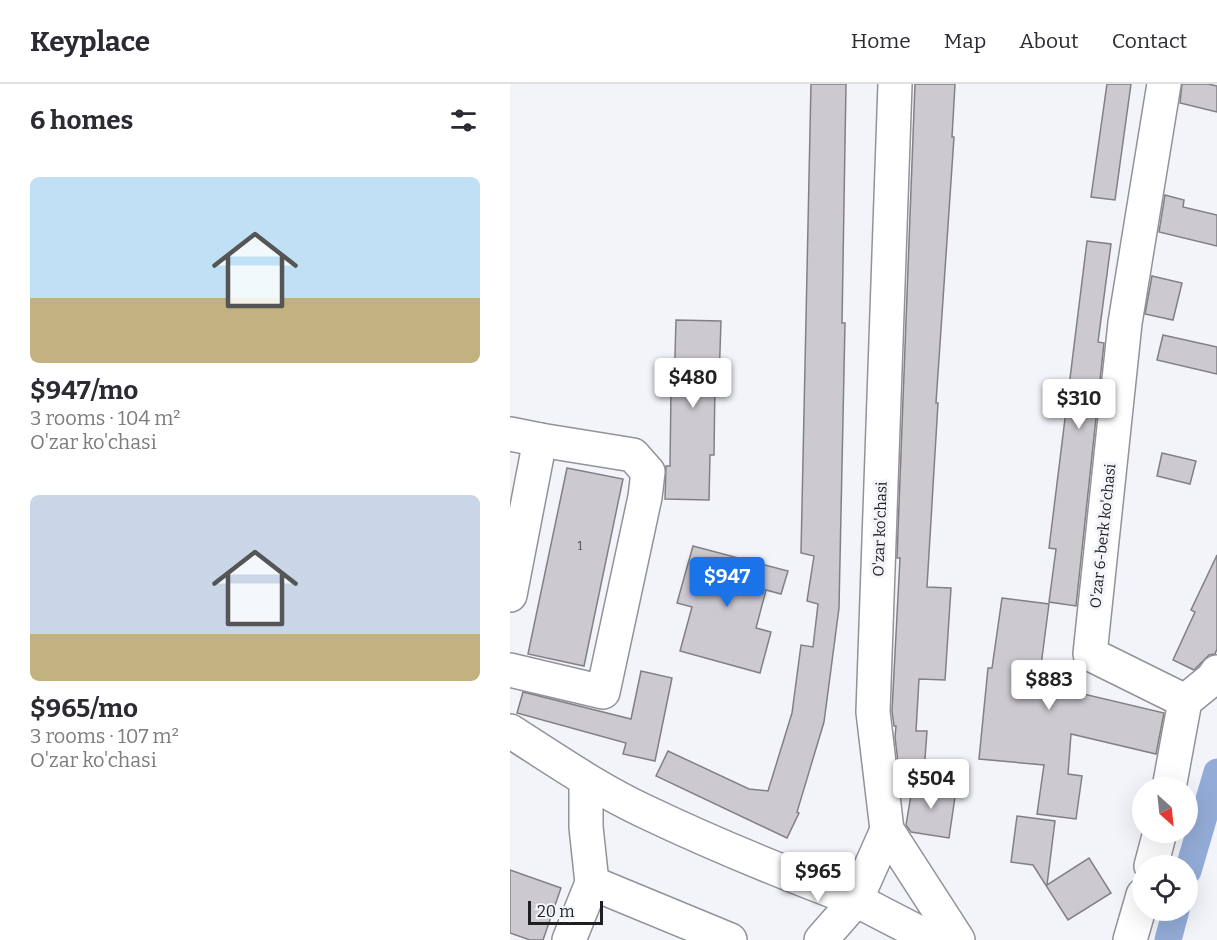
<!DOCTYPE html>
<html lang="en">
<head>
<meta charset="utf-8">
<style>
	body { margin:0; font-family:Bitter,serif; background:#f7f7f7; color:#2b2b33; height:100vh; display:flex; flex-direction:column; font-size:22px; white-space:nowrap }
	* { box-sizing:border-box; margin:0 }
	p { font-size:20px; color:#7c7c81 }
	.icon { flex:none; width:33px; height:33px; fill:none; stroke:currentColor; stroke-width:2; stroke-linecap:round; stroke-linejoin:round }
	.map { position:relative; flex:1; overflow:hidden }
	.details { display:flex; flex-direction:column; background:#fff; width:510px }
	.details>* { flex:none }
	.needle { width:39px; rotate:153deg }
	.tools { position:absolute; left:622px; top:693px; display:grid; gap:12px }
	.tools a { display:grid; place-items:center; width:66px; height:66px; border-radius:50%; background:#fff; box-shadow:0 6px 24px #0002; font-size:30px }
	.scale { position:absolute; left:18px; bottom:15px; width:75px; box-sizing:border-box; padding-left:6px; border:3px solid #1e1f21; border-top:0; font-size:16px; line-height:21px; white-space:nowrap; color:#1e1f21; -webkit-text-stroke:4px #f2f4fa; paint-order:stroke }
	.price { position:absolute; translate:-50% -51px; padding:0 14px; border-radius:6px; background:#fff; color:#222; font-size:20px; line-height:39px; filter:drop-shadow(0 2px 3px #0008) }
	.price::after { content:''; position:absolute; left:50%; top:36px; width:18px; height:14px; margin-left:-9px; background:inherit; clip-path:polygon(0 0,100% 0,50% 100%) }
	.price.active { background:#1a73e8; color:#fff }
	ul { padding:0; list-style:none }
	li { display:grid; align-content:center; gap:12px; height:318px; padding:0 30px }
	li span { display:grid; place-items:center; height:186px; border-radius:9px; color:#555 }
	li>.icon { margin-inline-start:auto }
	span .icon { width:108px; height:108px; fill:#fffc; stroke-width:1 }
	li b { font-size:26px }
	h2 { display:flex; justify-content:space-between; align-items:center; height:72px; padding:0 30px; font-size:26px }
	header { display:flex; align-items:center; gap:36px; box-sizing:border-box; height:84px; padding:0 30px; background:#fff; border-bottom:2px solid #e1e1e2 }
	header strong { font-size:28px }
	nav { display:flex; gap:33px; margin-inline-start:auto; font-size:21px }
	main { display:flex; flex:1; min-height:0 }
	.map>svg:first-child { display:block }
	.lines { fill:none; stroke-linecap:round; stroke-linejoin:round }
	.canal { stroke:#93acd7; stroke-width:27 }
	.building { fill:#ccc9cf; stroke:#838085; stroke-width:1.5 }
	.minor-casing { stroke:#919399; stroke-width:36 }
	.minor { stroke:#fff; stroke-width:33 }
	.labels { text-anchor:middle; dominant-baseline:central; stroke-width:6; stroke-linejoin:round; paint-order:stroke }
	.number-label { font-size:12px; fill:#4a4a4c }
	.street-label { font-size:15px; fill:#1e1f21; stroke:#f2f4fa }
</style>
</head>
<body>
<header>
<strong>Keyplace</strong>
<nav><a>Home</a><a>Map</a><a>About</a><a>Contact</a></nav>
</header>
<main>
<section class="details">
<h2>6 homes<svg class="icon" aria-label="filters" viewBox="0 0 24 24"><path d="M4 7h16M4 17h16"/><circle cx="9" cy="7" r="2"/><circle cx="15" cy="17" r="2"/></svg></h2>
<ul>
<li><span style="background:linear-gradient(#bfe0f5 65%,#c2b280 0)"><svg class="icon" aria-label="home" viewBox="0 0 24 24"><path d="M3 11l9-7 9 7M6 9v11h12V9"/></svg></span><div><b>$947/mo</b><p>3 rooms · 104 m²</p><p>O'zar ko'chasi</p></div></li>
<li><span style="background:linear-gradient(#c9d6e8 75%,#c2b280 0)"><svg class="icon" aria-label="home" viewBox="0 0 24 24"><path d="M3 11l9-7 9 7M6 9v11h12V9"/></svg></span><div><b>$965/mo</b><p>3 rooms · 107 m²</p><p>O'zar ko'chasi</p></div></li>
</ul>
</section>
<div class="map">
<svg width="707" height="856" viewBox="0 0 707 856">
	<rect width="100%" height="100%" fill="#f2f4fa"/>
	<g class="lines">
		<g class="canal">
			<path d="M 678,787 L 707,688"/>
			<path d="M 658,856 L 666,826"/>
		</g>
	</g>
	<g class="building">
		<path d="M 301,0 L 336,0 L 332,239 L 335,239 L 329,524 L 314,638 L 287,728 L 289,729 L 277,754 L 146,692 L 158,667 L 239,705 L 258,707 L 282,629 L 291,561 L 303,563 L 308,520 L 297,517 L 304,472 L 291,469 Z"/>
		<path d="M 405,0 L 445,0 L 442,53 L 444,53 L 426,319 L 428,319 L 417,503 L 441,504 L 435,596 L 409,595 L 406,647 L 417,647 L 414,688 L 389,687 L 385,653 L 386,642 L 384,642 L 382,627 L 390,474 L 387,474 Z"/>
		<path d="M 597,0 L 621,0 L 605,116 L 581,113 Z"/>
		<path d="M 672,0 L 698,0 L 707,2 L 707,28 L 670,19 Z"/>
		<path d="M 655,111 L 674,116 L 673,123 L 707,131 L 707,162 L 649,148 Z"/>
		<path d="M 577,157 L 601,160 L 588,258 L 594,259 L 566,522 L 539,518 L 546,465 L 539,464 Z"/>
		<path d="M 642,192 L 672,199 L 663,236 L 635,230 Z"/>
		<path d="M 166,236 L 211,237 L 209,297 L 205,297 L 204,371 L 200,371 L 199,416 L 155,415 L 156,382 L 160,382 L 161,307 L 164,307 Z"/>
		<path d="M 653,251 L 707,263 L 707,290 L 647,276 Z"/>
		<path d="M 652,369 L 686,377 L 680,400 L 647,392 Z"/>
		<path d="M 57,384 L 113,395 L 74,582 L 18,570 Z"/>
		<path d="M 183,462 L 278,487 L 271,510 L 256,506 L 246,544 L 261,548 L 250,589 L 170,567 L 182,523 L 167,519 Z"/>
		<path d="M 707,471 L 707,565 L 705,570 L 699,571 L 684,586 L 663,576 L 685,528 L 681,526 Z"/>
		<path d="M 492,514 L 539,520 L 530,589 L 567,592 L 565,608 L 654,629 L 646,670 L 561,650 L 558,690 L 572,692 L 566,735 L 527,730 L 534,681 L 469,675 L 478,584 L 482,584 Z"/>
		<path d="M 131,587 L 162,594 L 145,677 L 113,670 L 116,659 L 7,629 L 13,608 L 121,635 Z"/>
		<path d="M 403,699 L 446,706 L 439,754 L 401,748 L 396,741 Z"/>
		<path d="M 507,732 L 545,737 L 537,801 L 579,774 L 601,809 L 558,836 L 523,781 L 501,778 Z"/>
		<path d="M 0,786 L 51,804 L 33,856 L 20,856 L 0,849 Z"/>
	</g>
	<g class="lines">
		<defs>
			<g id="minor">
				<path d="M 385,0 L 363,628 L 377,746 L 448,856"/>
				<path d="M 654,0 L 615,239 L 580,570 L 675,617 L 659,704"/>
				<path d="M 0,350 L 30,356 L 0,511"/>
				<path d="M 0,586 L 93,608 L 135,413 L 138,388 L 123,371 L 30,356"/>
				<path d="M 675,617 L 702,595 L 707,588"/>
				<path d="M 0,647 C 44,675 87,705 134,727 C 203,760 274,789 346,816 L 311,856"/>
				<path d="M 377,746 L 346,816 L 423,856"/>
				<path d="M 641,782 L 650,748"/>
				<path d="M 82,799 L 220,856"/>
				<path d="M 59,856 L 82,799 L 76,743 L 76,696"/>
				<path d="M 620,856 L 633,811"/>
			</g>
		</defs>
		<use href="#minor" class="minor-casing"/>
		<use href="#minor" class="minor"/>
	</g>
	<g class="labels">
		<g class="number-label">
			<text x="70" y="462">1</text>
		</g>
		<g class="street-label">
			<text transform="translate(370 445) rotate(-88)">O'zar ko'chasi</text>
			<text transform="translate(593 452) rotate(-84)">O'zar 6-berk ko'chasi</text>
		</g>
	</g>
</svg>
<div class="tools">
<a><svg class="needle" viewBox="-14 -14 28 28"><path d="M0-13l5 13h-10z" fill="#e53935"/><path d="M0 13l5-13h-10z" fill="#7c7c81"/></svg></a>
<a><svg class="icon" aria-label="locate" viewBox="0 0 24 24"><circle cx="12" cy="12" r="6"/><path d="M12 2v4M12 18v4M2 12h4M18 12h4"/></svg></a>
</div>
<div class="scale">20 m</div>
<b class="price" style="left:183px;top:325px">$480</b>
<b class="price" style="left:569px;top:346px">$310</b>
<b class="price active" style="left:217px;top:524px">$947</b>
<b class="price" style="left:539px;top:627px">$883</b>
<b class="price" style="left:421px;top:726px">$504</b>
<b class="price" style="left:308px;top:819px">$965</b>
</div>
</main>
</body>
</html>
